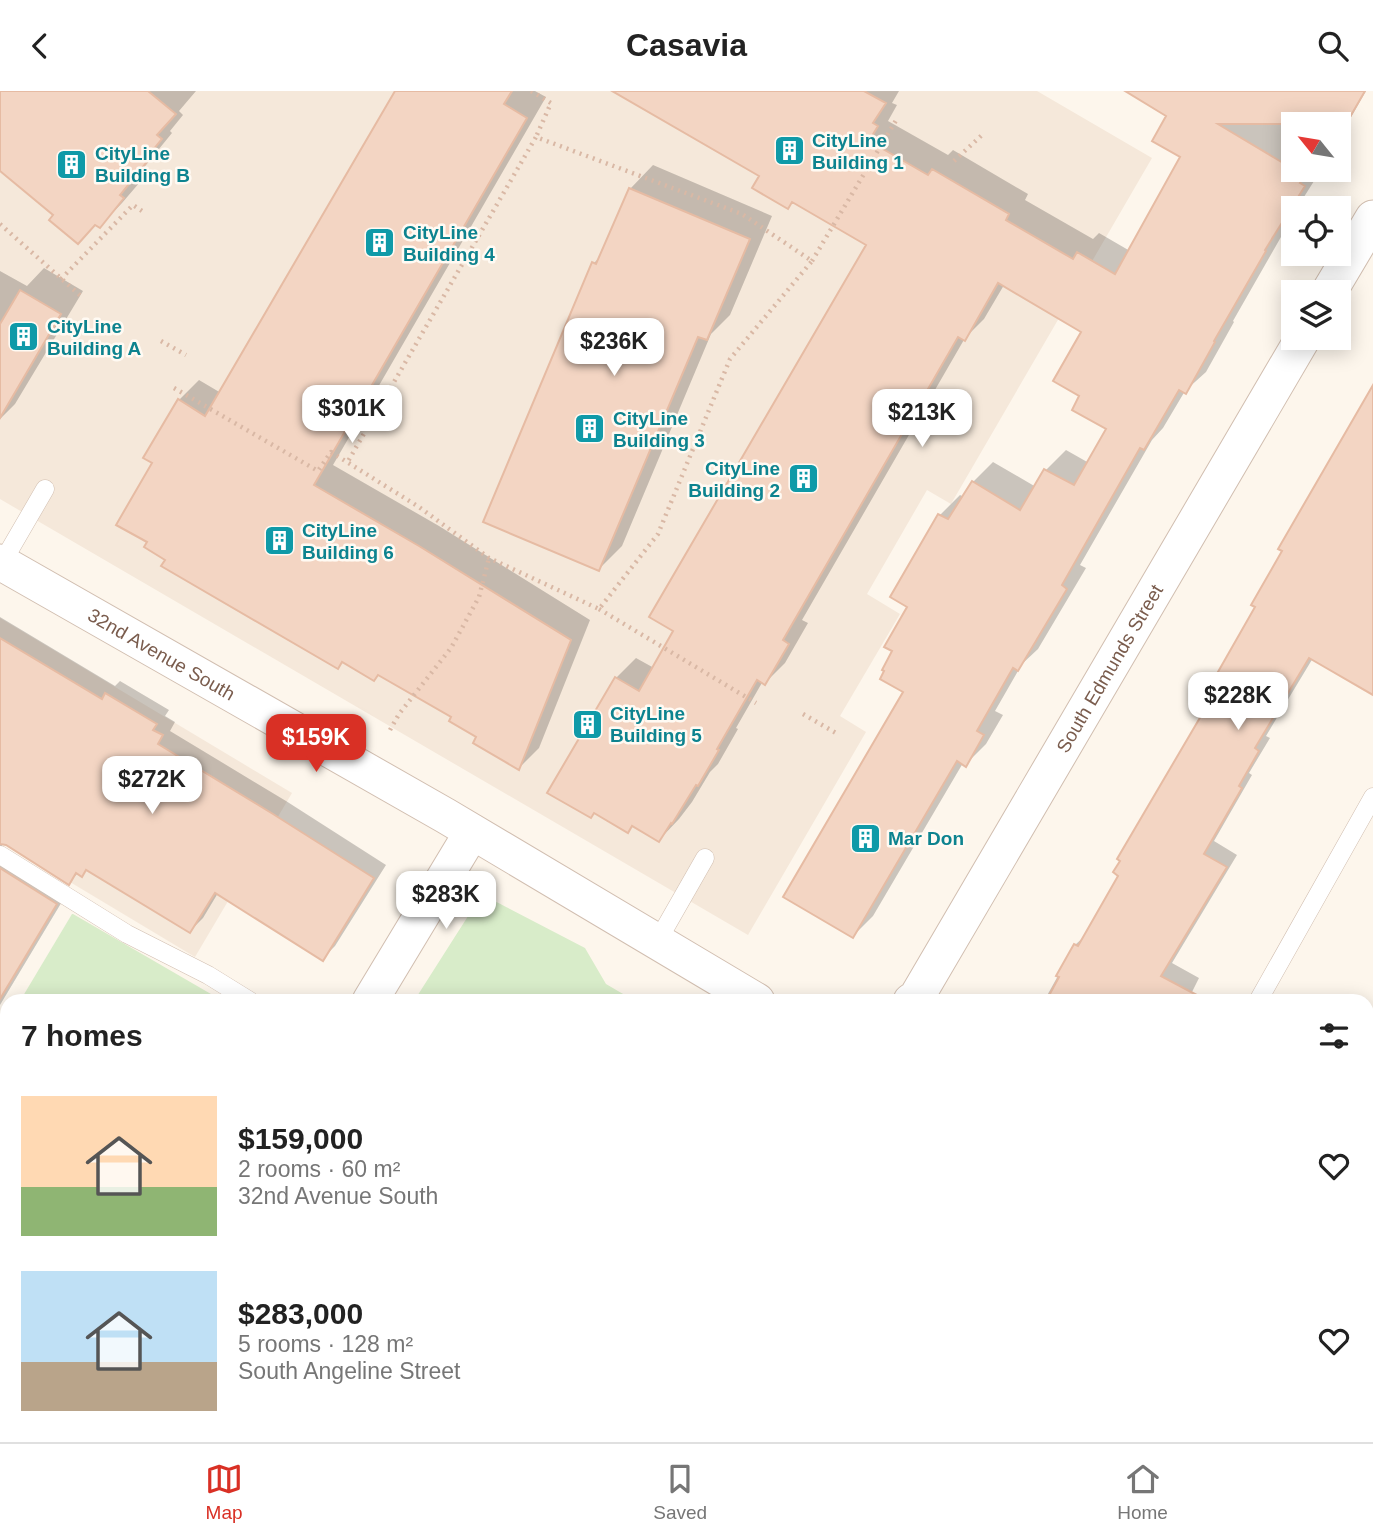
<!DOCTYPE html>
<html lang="en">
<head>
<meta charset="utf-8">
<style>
	body { margin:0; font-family:Helvetica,sans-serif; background:#f2f2f2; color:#222; height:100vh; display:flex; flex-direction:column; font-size:26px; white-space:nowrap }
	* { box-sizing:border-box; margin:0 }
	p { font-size:23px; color:#767676 }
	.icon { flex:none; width:38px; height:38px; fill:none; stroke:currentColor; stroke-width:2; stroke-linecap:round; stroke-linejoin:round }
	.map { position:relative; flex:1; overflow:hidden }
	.panel { position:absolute; left:0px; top:903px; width:1374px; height:448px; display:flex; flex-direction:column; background:#fff; border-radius:21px 21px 0 0; box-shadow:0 4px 18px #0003 }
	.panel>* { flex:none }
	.needle { width:46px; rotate:300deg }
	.buttons { position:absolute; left:1281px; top:21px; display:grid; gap:14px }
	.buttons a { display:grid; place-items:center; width:70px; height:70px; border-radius:0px; background:#fff; box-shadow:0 4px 18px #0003; font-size:35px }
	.price { position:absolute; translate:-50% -60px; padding:0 16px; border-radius:14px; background:#fff; color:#222; font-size:23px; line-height:46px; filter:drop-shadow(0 2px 4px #0008) }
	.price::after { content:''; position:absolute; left:50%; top:42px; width:21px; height:16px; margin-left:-10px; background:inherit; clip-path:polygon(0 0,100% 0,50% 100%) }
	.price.selected { background:#d93025; color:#fff }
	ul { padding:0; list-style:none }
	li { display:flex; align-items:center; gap:21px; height:175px; padding:0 21px }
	li span { display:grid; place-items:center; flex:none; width:196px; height:140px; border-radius:0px; color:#555 }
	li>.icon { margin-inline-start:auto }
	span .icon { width:84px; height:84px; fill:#fffc; stroke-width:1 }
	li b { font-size:30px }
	h2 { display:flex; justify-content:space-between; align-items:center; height:84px; padding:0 21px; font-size:30px }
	header { display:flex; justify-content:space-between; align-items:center; height:91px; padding:0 21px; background:#fff; font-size:32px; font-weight:700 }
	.dock { display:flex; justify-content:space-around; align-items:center; height:98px; border-top:2px solid #e0e0e0; background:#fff; font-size:19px; color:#767676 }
	.dock a { display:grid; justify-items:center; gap:4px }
	.dock .selected { color:#d93025 }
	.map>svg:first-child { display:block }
	.residential { fill:#f5e8da }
	.green { fill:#d8ecc9 }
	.shadow { fill:#0003 }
	.building { fill:#f3d5c3; stroke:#e6bba3; stroke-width:2 }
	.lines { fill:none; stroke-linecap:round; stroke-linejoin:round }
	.lane-casing { stroke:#d1beb0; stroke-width:19 }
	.street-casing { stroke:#d1beb0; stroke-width:37 }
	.secondary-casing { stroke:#d6c0b0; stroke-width:40 }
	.path { stroke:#d9b8a5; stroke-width:4.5; stroke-dasharray:2 5; stroke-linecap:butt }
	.lane { stroke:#fff; stroke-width:18 }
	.street { stroke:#fff; stroke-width:35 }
	.secondary { stroke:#fff; stroke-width:38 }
	.tram { stroke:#b9a8c9; stroke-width:2 }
	.labels { text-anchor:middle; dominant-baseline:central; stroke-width:5; stroke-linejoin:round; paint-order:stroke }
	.culture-label { font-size:19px; font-weight:bold; fill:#0d838f; stroke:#fffaf3; text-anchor:start }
	.street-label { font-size:19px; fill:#7a5c4d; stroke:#fffaf3 }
</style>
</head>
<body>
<header><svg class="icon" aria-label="back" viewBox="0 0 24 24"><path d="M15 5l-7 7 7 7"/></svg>Casavia<svg class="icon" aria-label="search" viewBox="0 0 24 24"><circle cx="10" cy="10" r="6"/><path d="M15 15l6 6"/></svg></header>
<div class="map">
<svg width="1373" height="1351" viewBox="0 0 1373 1351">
	<rect width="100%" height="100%" fill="#fdf6ec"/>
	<g class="residential">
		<path d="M 0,0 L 1037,0 L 1152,67 L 951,413 L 927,399 L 867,503 L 900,523 L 840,625 L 866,641 L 748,844 L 0,408 Z"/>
		<path d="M 0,527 L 292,702 L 195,866 L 0,749 Z"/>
	</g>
	<g class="green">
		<path d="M 485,805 L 585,857 L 606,893 L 635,910 L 414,910 L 477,811 Z"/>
		<path d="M 72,823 L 73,823 L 223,910 L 20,910 Z"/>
		<path d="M 7,932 L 7,972 L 0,971 L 0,944 Z"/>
	</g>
	<g class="shadow">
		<path d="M 0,0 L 196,0 L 179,20 L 183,24 L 170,40 L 172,42 L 141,80 L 146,84 L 122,112 L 100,135 L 55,124 L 0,78 Z"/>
		<path d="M 397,0 L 535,0 L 546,6 L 333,374 L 439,435 L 590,529 L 539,657 L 519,677 L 454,626 L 379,583 L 343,570 L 338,576 L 168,468 L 149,451 L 154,371 L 179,309 L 199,289 L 221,302 Z"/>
		<path d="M 615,0 L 899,0 L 892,12 L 897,14 L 888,30 L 948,64 L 953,59 L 1028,103 L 1025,109 L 1093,148 L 1099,142 L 1130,160 L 1182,65 L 1168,24 L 1128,0 L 1366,0 L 1339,47 L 1339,33 L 1293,33 L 1293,79 L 1321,79 L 1297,117 L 1293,117 L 1293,123 L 1284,138 L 1285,139 L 1233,230 L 1234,231 L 1206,281 L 1185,300 L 1163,337 L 1152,349 L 1080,474 L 1086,477 L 1038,558 L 1022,573 L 995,620 L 1003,624 L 986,653 L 966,673 L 963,672 L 873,825 L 853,845 L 906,601 L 895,559 L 910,516 L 892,506 L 940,424 L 960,404 L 964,406 L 973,391 L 993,371 L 1036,396 L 1046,379 L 1066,359 L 1089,372 L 1108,338 L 1082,305 L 1083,240 L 1004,194 L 984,228 L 965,247 L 802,529 L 808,532 L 785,572 L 765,592 L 763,590 L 736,637 L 738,638 L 718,673 L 710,681 L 692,711 L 679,728 L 659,749 L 634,734 L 628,740 L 616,587 L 636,567 L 654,577 L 675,539 L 868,153 L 793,110 L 788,116 L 761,85 Z"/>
		<path d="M 653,74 L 772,125 L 730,224 L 711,243 L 622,455 L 599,478 L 594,172 L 602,164 L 630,98 Z"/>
		<path d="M 44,177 L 83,200 L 15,313 L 0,328 L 0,180 L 27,195 Z"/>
		<path d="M 1373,297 L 1373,602 L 1313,567 L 1266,645 L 1270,647 L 1249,682 L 1252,684 L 1214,750 L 1237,764 L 1172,872 L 1199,887 L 1190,905 L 1199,910 L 1044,910 L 1075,854 L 1087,843 L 1121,784 L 1210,612 L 1258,516 Z"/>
		<path d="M 0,526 L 115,595 L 120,590 L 169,619 L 165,625 L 175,631 L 170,640 L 286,710 L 386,774 L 335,855 L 322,868 L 218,802 L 203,827 L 190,840 L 87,778 L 78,782 L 69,791 L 2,751 L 2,755 L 6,760 L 69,799 L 0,914 Z"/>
		<path d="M 1373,932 L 1373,1095 L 1367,1106 L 1367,943 Z"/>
		<path d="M 0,1057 L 7,1058 L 7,1154 L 0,1153 Z"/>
		<path d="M 198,1344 L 397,1344 L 392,1351 L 196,1351 L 200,1345 Z"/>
	</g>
	<g class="building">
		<path d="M 0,0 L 148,0 L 176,23 L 157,44 L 162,48 L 149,64 L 151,66 L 120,104 L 124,107 L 100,137 L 95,134 L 78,153 L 49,129 L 53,124 L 0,80 Z"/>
		<path d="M 395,0 L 512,0 L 504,13 L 527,27 L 314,394 L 419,455 L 571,549 L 519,679 L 473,652 L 476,646 L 449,630 L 451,626 L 378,584 L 374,590 L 342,571 L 338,578 L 161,475 L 165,469 L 144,456 L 147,451 L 116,434 L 152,372 L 143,367 L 178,308 L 205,325 Z"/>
		<path d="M 612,0 L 864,0 L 886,12 L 873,32 L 878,35 L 869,50 L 928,84 L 932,78 L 1009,123 L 1006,129 L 1073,168 L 1077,161 L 1115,183 L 1180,66 L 1152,50 L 1166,25 L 1125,0 L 1365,0 L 1346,33 L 1218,33 L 1305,85 L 1300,92 L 1305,95 L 1265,159 L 1266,160 L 1214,250 L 1215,251 L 1186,303 L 1179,299 L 1144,359 L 1140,357 L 1062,494 L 1067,498 L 1018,580 L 1013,577 L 977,640 L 984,644 L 966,676 L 957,670 L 853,847 L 783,806 L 903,601 L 880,588 L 884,580 L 882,579 L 892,560 L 884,556 L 907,516 L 890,506 L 938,423 L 948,428 L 972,390 L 1020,419 L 1044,378 L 1074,394 L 1106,338 L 1072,319 L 1079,305 L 1053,290 L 1081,241 L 998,192 L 965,250 L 958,246 L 783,549 L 789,553 L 765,594 L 757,589 L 717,658 L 719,659 L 698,695 L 696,694 L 672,733 L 671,732 L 659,751 L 632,735 L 628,742 L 594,722 L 591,727 L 547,702 L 615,586 L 639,600 L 673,540 L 649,526 L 866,154 L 792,111 L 788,118 L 752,97 L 759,85 Z"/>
		<path d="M 629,97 L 750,148 L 707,249 L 698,246 L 599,480 L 483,431 L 592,171 L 596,173 Z"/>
		<path d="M 20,199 L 61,223 L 0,327 L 0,233 Z"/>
		<path d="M 1373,294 L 1373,604 L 1309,567 L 1255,657 L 1259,660 L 1239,695 L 1242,697 L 1204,763 L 1227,776 L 1161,885 L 1208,910 L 1046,910 L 1059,886 L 1056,885 L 1074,853 L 1078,855 L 1118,785 L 1113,781 L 1120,770 L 1117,768 L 1208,613 L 1202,609 L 1255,516 L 1251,514 L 1282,460 L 1278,458 Z"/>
		<path d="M 0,547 L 102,608 L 105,602 L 157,633 L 153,639 L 163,644 L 158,653 L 273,723 L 374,787 L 323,870 L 215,802 L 190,842 L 86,779 L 82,786 L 76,782 L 69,794 L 6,754 L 0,753 Z"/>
		<path d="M 0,777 L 57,813 L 0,908 Z"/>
	</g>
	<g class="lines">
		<defs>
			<g id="lane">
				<path d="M 2,472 L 45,398"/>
				<path d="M 0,764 L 127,843 L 208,884 L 250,910"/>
				<path d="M 657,851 L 705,767"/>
				<path d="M 1258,910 L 1373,706"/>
			</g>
			<g id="street">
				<path d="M 1329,201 L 1373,127"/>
				<path id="s1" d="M 0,471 L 446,725 L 757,910"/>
				<path d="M 370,910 L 472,741"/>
				<path id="s2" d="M 911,910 L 916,907 L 1303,247"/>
				<path d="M 82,1351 L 86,1344"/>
				<path d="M 660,1351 L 664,1344"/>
				<path d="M 1322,1351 L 1326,1344"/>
			</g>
			<g id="secondary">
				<path d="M 0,1022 L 7,1023"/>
				<path d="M 0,1178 L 7,1178"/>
				<path d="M 1367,1201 L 1373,1201"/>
				<path d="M 1367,1323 L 1373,1324"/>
			</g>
		</defs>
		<use href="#lane" class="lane-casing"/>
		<use href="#street" class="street-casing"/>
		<use href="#secondary" class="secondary-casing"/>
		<g class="path">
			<path d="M 531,0 L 551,12 L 536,46"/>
			<path d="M 954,70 L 982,44"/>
			<path d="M 0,133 L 83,207"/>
			<path d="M 812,170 L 898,26"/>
			<path d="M 61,188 L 133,114 L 142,120"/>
			<path d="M 161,250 L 186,264"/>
			<path d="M 174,297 L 318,380 L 331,361 L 419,416 L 489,467 L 599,518 L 658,443 L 730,268 L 812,170 L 742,123 L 536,46 L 347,372"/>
			<path d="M 599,518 L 756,612"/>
			<path d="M 803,623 L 836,642"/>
			<path d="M 390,639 L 399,623 L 451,557 L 479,506 L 489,467"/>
		</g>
		<use href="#lane" class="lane"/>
		<use href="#street" class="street"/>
		<use href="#secondary" class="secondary"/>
		<g class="tram">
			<path d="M 0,1094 L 7,1095"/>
			<path d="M 0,1126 L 7,1126"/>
			<path d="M 1367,1257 L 1373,1258"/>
			<path d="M 1367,1289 L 1373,1290"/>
		</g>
	</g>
	<defs>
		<symbol id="building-square" viewBox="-11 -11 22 22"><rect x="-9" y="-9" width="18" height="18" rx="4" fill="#0f9aa8" stroke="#fffaf3"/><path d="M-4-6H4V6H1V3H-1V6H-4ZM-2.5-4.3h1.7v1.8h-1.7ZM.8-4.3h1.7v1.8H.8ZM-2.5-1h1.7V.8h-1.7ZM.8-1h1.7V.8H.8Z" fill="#fff"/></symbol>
	</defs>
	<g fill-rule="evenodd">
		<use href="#building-square" x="772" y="42" width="35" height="35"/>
		<use href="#building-square" x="54" y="56" width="35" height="35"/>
		<use href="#building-square" x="362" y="134" width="35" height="35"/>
		<use href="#building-square" x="6" y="228" width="35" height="35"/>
		<use href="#building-square" x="572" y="320" width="35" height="35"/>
		<use href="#building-square" x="786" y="370" width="35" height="35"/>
		<use href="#building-square" x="262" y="432" width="35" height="35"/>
		<use href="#building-square" x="570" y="616" width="35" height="35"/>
		<use href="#building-square" x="848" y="730" width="35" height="35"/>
	</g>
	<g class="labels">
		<g class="culture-label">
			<text x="812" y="49">CityLine<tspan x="812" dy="22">Building 1</tspan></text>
			<text x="95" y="62">CityLine<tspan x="95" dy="22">Building B</tspan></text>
			<text x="403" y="141">CityLine<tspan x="403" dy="22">Building 4</tspan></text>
			<text x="47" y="235">CityLine<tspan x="47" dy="22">Building A</tspan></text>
			<text x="613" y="327">CityLine<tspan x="613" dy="22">Building 3</tspan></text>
			<text x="780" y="377" text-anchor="end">CityLine<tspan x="780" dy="22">Building 2</tspan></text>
			<text x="302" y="439">CityLine<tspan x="302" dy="22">Building 6</tspan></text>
			<text x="610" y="622">CityLine<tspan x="610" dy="22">Building 5</tspan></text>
			<text x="888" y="747">Mar Don</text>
		</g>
		<g class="street-label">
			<text stroke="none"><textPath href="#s1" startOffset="186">32nd Avenue South</textPath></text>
			<text stroke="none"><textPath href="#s2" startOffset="388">South Edmunds Street</textPath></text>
		</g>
	</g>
</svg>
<div class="buttons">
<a><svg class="needle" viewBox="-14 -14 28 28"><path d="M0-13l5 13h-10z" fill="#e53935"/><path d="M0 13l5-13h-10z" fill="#767676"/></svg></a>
<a><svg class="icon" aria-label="locate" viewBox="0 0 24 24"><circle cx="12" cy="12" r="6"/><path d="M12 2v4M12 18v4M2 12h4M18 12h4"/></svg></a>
<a><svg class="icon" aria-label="layers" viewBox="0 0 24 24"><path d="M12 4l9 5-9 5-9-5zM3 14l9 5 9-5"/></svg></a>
</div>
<b class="price" style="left:614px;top:287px">$236K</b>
<b class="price" style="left:352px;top:354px">$301K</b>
<b class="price" style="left:922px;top:358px">$213K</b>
<b class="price" style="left:1238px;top:641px">$228K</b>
<b class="price selected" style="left:316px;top:683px">$159K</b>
<b class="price" style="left:152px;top:725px">$272K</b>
<b class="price" style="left:446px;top:840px">$283K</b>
<section class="panel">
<h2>7 homes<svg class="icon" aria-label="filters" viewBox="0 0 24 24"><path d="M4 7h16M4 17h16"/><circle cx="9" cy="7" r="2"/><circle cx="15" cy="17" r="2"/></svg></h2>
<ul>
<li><span style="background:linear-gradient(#ffd9b3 65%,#8fb573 0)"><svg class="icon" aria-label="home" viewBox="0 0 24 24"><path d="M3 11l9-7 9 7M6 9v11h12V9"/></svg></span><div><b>$159,000</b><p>2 rooms · 60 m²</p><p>32nd Avenue South</p></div><svg class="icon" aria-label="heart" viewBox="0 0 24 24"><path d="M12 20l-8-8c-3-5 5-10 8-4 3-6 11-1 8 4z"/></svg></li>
<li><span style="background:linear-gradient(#bfe0f5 65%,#b9a48a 0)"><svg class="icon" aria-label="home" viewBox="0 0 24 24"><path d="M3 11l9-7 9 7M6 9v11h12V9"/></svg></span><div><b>$283,000</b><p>5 rooms · 128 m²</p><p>South Angeline Street</p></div><svg class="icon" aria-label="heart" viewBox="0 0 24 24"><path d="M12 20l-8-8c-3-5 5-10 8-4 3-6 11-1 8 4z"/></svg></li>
</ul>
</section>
</div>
<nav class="dock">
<a class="selected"><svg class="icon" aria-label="map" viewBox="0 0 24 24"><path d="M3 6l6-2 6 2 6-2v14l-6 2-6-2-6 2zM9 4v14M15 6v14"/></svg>Map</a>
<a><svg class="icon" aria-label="saved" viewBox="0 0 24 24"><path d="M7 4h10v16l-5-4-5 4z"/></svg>Saved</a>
<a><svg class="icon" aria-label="home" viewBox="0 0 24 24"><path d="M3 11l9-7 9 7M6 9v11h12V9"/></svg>Home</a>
</nav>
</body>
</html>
